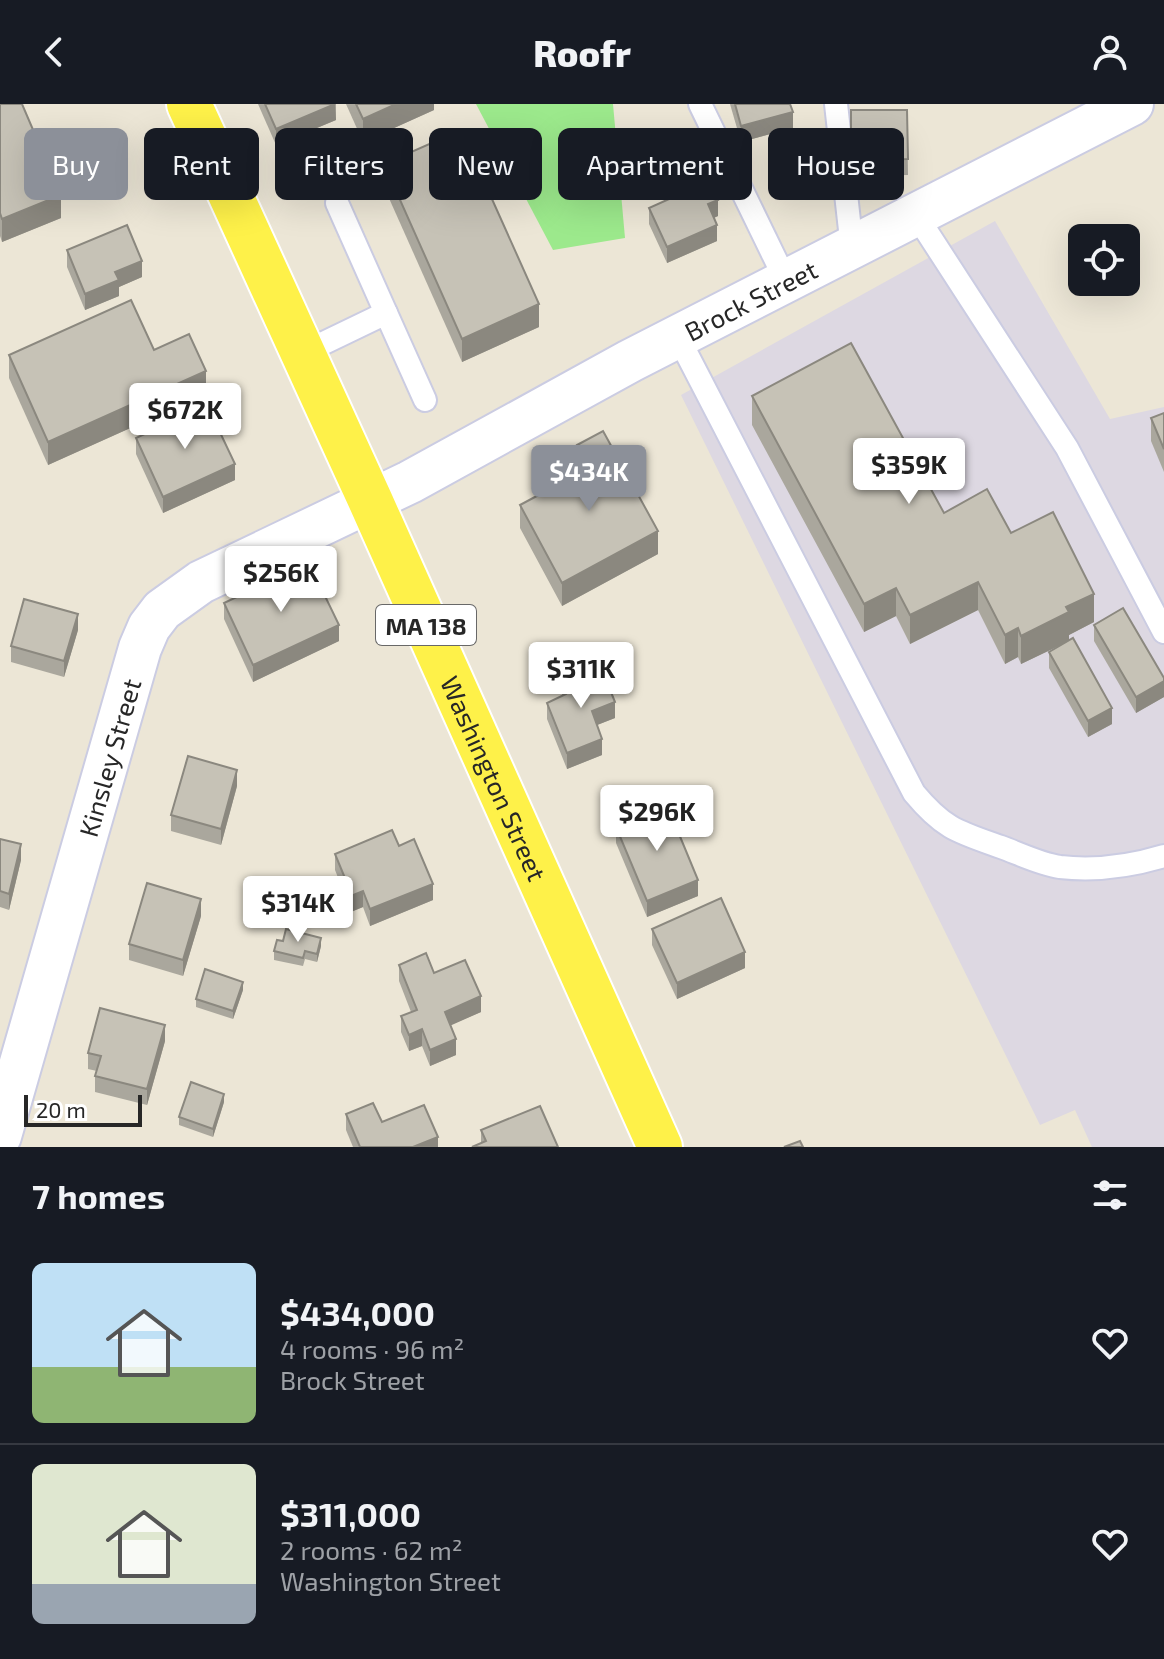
<!DOCTYPE html>
<html lang="en">
<head>
<meta charset="utf-8">
<style>
	body { margin:0; font-family:"Exo 2",sans-serif; background:#20242c; color:#f1f3f6; height:100vh; display:flex; flex-direction:column; font-size:30px; white-space:nowrap }
	* { box-sizing:border-box; margin:0 }
	p { font-size:26px; color:#9ea1a6 }
	.icon { flex:none; width:44px; height:44px; fill:none; stroke:currentColor; stroke-width:2; stroke-linecap:round; stroke-linejoin:round }
	.map { position:relative; height:1043px; overflow:hidden }
	.details { display:flex; flex-direction:column; background:#171b24; flex:1 }
	.details>* { flex:none }
	.banner { position:absolute; left:24px; top:24px; width:1116px; height:72px; display:flex; gap:16px }
	.controls { position:absolute; left:1068px; top:120px; display:grid; gap:16px }
	.controls a { display:grid; place-items:center; width:72px; height:72px; border-radius:12px; background:#171b24; box-shadow:0 8px 32px #0002; font-size:40px }
	.scale { position:absolute; left:24px; bottom:20px; width:118px; box-sizing:border-box; padding-left:8px; border:4px solid #272727; border-top:0; font-size:22px; line-height:28px; white-space:nowrap; color:#272727; -webkit-text-stroke:6px #fff; paint-order:stroke }
	.price { position:absolute; translate:-50% -68px; padding:0 18px; border-radius:8px; background:#fff; color:#222; font-size:26px; line-height:52px; filter:drop-shadow(0 2px 4px #0008) }
	.price::after { content:''; position:absolute; left:50%; top:48px; width:24px; height:18px; margin-left:-12px; background:inherit; clip-path:polygon(0 0,100% 0,50% 100%) }
	.price.selected { background:#8c9099; color:#fff }
	ul { padding:0; list-style:none }
	li { display:flex; align-items:center; gap:24px; height:200px; padding:0 32px }
	li+li { border-top:2px solid #363941 }
	li span { display:grid; place-items:center; flex:none; width:224px; height:160px; border-radius:12px; color:#555 }
	li>.icon { margin-inline-start:auto }
	span .icon { width:96px; height:96px; fill:#fffc; stroke-width:1 }
	li b { font-size:34px }
	h2 { display:flex; justify-content:space-between; align-items:center; height:96px; padding:0 32px; font-size:34px }
	.chip { padding:0 28px; border-radius:12px; background:#171b24; box-shadow:0 8px 32px #0002; font-size:28px; line-height:72px }
	.chip.selected { background:#8c9099; color:#fff }
	header { display:flex; justify-content:space-between; align-items:center; height:104px; padding:0 32px; background:#171b24; font-size:36px; font-weight:800 }
	.map>svg:first-child { display:block }
	.industrial { fill:#ddd8e2 }
	.green { fill:#9ce98c }
	.lines { fill:none; stroke-linecap:round; stroke-linejoin:round }
	.service-casing { stroke:#cbcce2; stroke-width:26 }
	.minor-casing { stroke:#cbcce2; stroke-width:46 }
	.primary-casing { stroke:#fff; stroke-width:48 }
	.service { stroke:#fff; stroke-width:22 }
	.minor { stroke:#fff; stroke-width:42 }
	.primary { stroke:#fef149; stroke-width:44 }
	.wall { fill:#aaa79d }
	.shaded-wall { fill:#8b887f }
	.building { fill:#c6c2b6; stroke:#8b887f; stroke-width:2 }
	.labels { text-anchor:middle; dominant-baseline:central; stroke-width:6; stroke-linejoin:round; paint-order:stroke }
	.shield { fill:#fff; stroke:#686868; stroke-width:2 }
	.shield-label { font-size:24px; font-weight:bold; fill:#272727 }
	.street-label { font-size:26px; fill:#272727; stroke:#fff }
</style>
</head>
<body>
<header><svg class="icon" aria-label="back" viewBox="0 0 24 24"><path d="M15 5l-7 7 7 7"/></svg>Roofr<svg class="icon" aria-label="person" viewBox="0 0 24 24"><circle cx="12" cy="8" r="4"/><path d="M4 21q1-7 8-7t8 7"/></svg></header>
<div class="map">
<svg width="1164" height="1043" viewBox="0 0 1164 1043">
	<rect width="100%" height="100%" fill="#ece6d6"/>
	<path class="industrial" d="M 995,117 L 1110,315 L 1164,303 L 1164,1043 L 1092,1043 L 1075,1006 L 1040,1021 L 681,291 Z"/>
	<path class="green" d="M 476,0 L 613,0 L 625,134 L 553,146 Z"/>
	<g class="lines">
		<defs>
			<g id="service">
				<path d="M 700,0 L 786,177"/>
				<path d="M 836,0 L 852,144"/>
				<path d="M 337,99 L 386,209"/>
				<path d="M 916,111 L 1067,344 L 1164,528"/>
				<path d="M 678,233 L 914,689 C 944,725 958,728 1001,743 C 1020,750 1040,760 1060,763 C 1095,767 1131,762 1164,752"/>
				<path d="M 303,249 L 386,209 L 425,296"/>
			</g>
			<g id="minor">
				<path id="s1" d="M 0,1032 L 140,544 L 149,523 L 162,506 L 201,478 L 410,378 L 630,257 L 1132,0"/>
			</g>
			<g id="primary">
				<path id="s2" d="M 189,0 L 371,398 L 660,1043"/>
			</g>
		</defs>
		<use href="#service" class="service-casing"/>
		<use href="#minor" class="minor-casing"/>
		<use href="#primary" class="primary-casing"/>
		<use href="#service" class="service"/>
		<use href="#minor" class="minor"/>
		<use href="#primary" class="primary"/>
	</g>
	<g class="wall">
		<path d="M 0,0 L 61,114 L 2,138 L 0,132 Z"/>
		<path d="M 258,0 L 336,0 L 336,16 L 276,41 Z"/>
		<path d="M 346,0 L 434,0 L 434,6 L 363,38 Z"/>
		<path d="M 730,0 L 790,0 L 793,24 L 741,38 Z"/>
		<path d="M 851,6 L 907,6 L 908,71 L 851,72 Z"/>
		<path d="M 384,60 L 539,223 L 462,258 L 384,83 Z"/>
		<path d="M 649,104 L 718,112 L 714,114 L 717,137 L 667,159 L 649,120 Z"/>
		<path d="M 67,146 L 142,173 L 119,183 L 119,192 L 85,206 L 67,163 Z"/>
		<path d="M 9,251 L 206,290 L 48,361 L 9,274 Z"/>
		<path d="M 752,292 L 944,409 L 1011,429 L 1094,518 L 1069,531 L 1069,537 L 1021,560 L 1018,553 L 1005,560 L 978,506 L 910,540 L 896,512 L 864,528 L 752,321 Z"/>
		<path d="M 1164,309 L 1164,368 L 1151,337 L 1151,314 Z"/>
		<path d="M 136,334 L 235,376 L 163,409 L 136,350 Z"/>
		<path d="M 577,341 L 658,450 L 562,502 L 520,424 L 520,401 L 580,369 L 577,364 Z"/>
		<path d="M 224,499 L 339,537 L 253,578 L 224,515 Z"/>
		<path d="M 1094,521 L 1164,574 L 1164,593 L 1136,609 L 1094,537 Z"/>
		<path d="M 78,526 L 64,573 L 11,558 L 11,542 Z"/>
		<path d="M 1049,548 L 1112,620 L 1088,633 L 1049,564 Z"/>
		<path d="M 562,581 L 615,614 L 597,621 L 602,651 L 567,665 L 547,615 L 547,599 L 562,592 Z"/>
		<path d="M 237,682 L 221,741 L 171,727 L 171,711 Z"/>
		<path d="M 616,723 L 698,792 L 647,813 L 616,739 Z"/>
		<path d="M 0,735 L 21,756 L 9,806 L 0,803 Z"/>
		<path d="M 399,742 L 433,796 L 370,822 L 363,803 L 341,812 L 336,799 L 336,783 L 341,781 L 335,766 L 335,750 Z"/>
		<path d="M 201,812 L 183,872 L 129,856 L 129,840 Z"/>
		<path d="M 652,825 L 745,864 L 677,895 L 652,841 Z"/>
		<path d="M 321,842 L 317,858 L 305,855 L 303,862 L 274,856 L 274,847 Z"/>
		<path d="M 399,861 L 434,869 L 481,908 L 450,921 L 456,951 L 430,962 L 422,942 L 409,947 L 401,928 L 401,912 L 411,908 L 399,877 Z"/>
		<path d="M 243,886 L 233,915 L 196,903 L 196,895 Z"/>
		<path d="M 165,937 L 147,1001 L 95,988 L 95,972 L 97,967 L 88,965 L 88,949 Z"/>
		<path d="M 224,998 L 213,1033 L 179,1021 L 179,1013 Z"/>
		<path d="M 346,1010 L 382,1018 L 438,1043 L 353,1043 L 346,1026 Z"/>
		<path d="M 481,1026 L 558,1043 L 481,1039 Z"/>
	</g>
	<g class="shaded-wall">
		<path d="M 335,0 L 336,16 L 276,41 L 276,25 Z"/>
		<path d="M 396,0 L 434,0 L 434,6 L 363,38 L 363,15 Z"/>
		<path d="M 793,8 L 793,24 L 741,38 L 741,22 Z"/>
		<path d="M 61,91 L 61,114 L 2,138 L 2,115 Z"/>
		<path d="M 718,96 L 718,112 L 708,116 L 708,100 Z"/>
		<path d="M 717,121 L 717,137 L 667,159 L 667,143 Z"/>
		<path d="M 142,157 L 142,173 L 119,183 L 119,192 L 85,206 L 85,190 L 115,168 Z"/>
		<path d="M 539,200 L 539,223 L 462,258 L 462,235 Z"/>
		<path d="M 206,267 L 206,290 L 48,361 L 48,338 Z"/>
		<path d="M 235,360 L 235,376 L 163,409 L 163,393 Z"/>
		<path d="M 658,427 L 658,450 L 562,502 L 562,479 Z"/>
		<path d="M 978,478 L 978,506 L 910,540 L 910,511 Z"/>
		<path d="M 896,484 L 896,512 L 864,528 L 864,500 Z"/>
		<path d="M 1094,490 L 1094,518 L 1069,531 L 1069,537 L 1021,560 L 1021,532 L 1066,503 Z"/>
		<path d="M 78,510 L 78,526 L 64,573 L 64,557 Z"/>
		<path d="M 339,521 L 339,537 L 253,578 L 253,561 Z"/>
		<path d="M 1018,524 L 1018,553 L 1005,560 L 1005,531 Z"/>
		<path d="M 1164,577 L 1164,593 L 1136,609 L 1136,593 Z"/>
		<path d="M 615,598 L 615,614 L 592,623 L 592,607 Z"/>
		<path d="M 1112,604 L 1112,620 L 1088,633 L 1088,617 Z"/>
		<path d="M 602,635 L 602,651 L 567,665 L 567,649 Z"/>
		<path d="M 237,666 L 237,682 L 221,741 L 221,725 Z"/>
		<path d="M 21,740 L 21,756 L 9,806 L 9,790 Z"/>
		<path d="M 698,776 L 698,792 L 647,813 L 647,797 Z"/>
		<path d="M 433,780 L 433,796 L 370,822 L 370,805 Z"/>
		<path d="M 363,787 L 363,803 L 341,812 L 341,796 Z"/>
		<path d="M 201,795 L 201,812 L 183,872 L 183,856 Z"/>
		<path d="M 321,834 L 321,842 L 317,858 L 317,850 Z"/>
		<path d="M 745,848 L 745,864 L 677,895 L 677,879 Z"/>
		<path d="M 243,878 L 243,886 L 233,915 L 233,907 Z"/>
		<path d="M 481,892 L 481,908 L 445,924 L 445,908 Z"/>
		<path d="M 165,921 L 165,937 L 147,1001 L 147,985 Z"/>
		<path d="M 422,925 L 422,942 L 409,947 L 409,931 Z"/>
		<path d="M 456,935 L 456,951 L 430,962 L 430,946 Z"/>
		<path d="M 224,990 L 224,998 L 213,1033 L 213,1025 Z"/>
		<path d="M 438,1033 L 438,1043 L 413,1043 Z"/>
	</g>
	<g class="building">
		<path d="M 0,0 L 22,0 L 61,91 L 2,115 L 0,109 Z"/>
		<path d="M 265,0 L 335,0 L 276,25 Z"/>
		<path d="M 356,0 L 396,0 L 363,15 Z"/>
		<path d="M 735,0 L 790,0 L 793,8 L 741,22 Z"/>
		<path d="M 851,6 L 907,6 L 908,55 L 851,56 Z"/>
		<path d="M 461,26 L 539,200 L 462,235 L 384,60 Z"/>
		<path d="M 709,77 L 718,96 L 708,100 L 717,121 L 667,143 L 649,104 Z"/>
		<path d="M 127,121 L 142,157 L 115,168 L 119,176 L 85,190 L 67,146 Z"/>
		<path d="M 131,196 L 154,246 L 189,230 L 206,267 L 48,338 L 9,251 Z"/>
		<path d="M 851,239 L 944,409 L 987,385 L 1011,429 L 1053,408 L 1094,490 L 1066,503 L 1069,508 L 1021,532 L 1018,524 L 1005,531 L 978,478 L 910,511 L 896,484 L 864,500 L 752,292 Z"/>
		<path d="M 207,301 L 235,360 L 163,393 L 136,334 Z"/>
		<path d="M 1164,309 L 1164,345 L 1151,314 Z"/>
		<path d="M 603,327 L 658,427 L 562,479 L 520,401 L 589,364 L 577,341 Z"/>
		<path d="M 309,459 L 339,521 L 253,561 L 224,499 Z"/>
		<path d="M 24,495 L 78,510 L 64,557 L 11,542 Z"/>
		<path d="M 1123,504 L 1164,574 L 1164,577 L 1136,593 L 1094,521 Z"/>
		<path d="M 1073,534 L 1112,604 L 1088,617 L 1049,548 Z"/>
		<path d="M 602,566 L 615,598 L 592,607 L 602,635 L 567,649 L 547,599 L 566,590 L 562,581 Z"/>
		<path d="M 188,652 L 237,666 L 221,725 L 171,711 Z"/>
		<path d="M 667,701 L 698,776 L 647,797 L 616,723 Z"/>
		<path d="M 392,726 L 399,742 L 414,735 L 433,780 L 370,805 L 363,787 L 341,796 L 336,783 L 347,779 L 335,750 Z"/>
		<path d="M 0,735 L 21,740 L 9,790 L 0,787 Z"/>
		<path d="M 147,779 L 201,795 L 183,856 L 129,840 Z"/>
		<path d="M 721,794 L 745,848 L 677,879 L 652,825 Z"/>
		<path d="M 286,825 L 321,834 L 317,850 L 305,847 L 303,854 L 274,847 L 277,836 L 283,837 Z"/>
		<path d="M 426,849 L 434,869 L 465,856 L 481,892 L 445,908 L 456,935 L 430,946 L 422,925 L 409,931 L 401,912 L 417,906 L 399,861 Z"/>
		<path d="M 205,865 L 243,878 L 233,907 L 196,895 Z"/>
		<path d="M 100,904 L 165,921 L 147,985 L 95,972 L 101,952 L 88,949 Z"/>
		<path d="M 191,978 L 224,990 L 213,1025 L 179,1013 Z"/>
		<path d="M 373,999 L 382,1018 L 424,1001 L 438,1033 L 413,1043 L 360,1043 L 346,1010 Z"/>
		<path d="M 540,1002 L 558,1043 L 472,1043 L 486,1037 L 481,1026 Z"/>
		<path d="M 800,1037 L 803,1043 L 784,1043 Z"/>
	</g>
	<g class="labels">
		<rect class="shield" x="376" y="501" width="100" height="40" rx="6"/>
		<g class="shield-label">
			<text x="426" y="521">MA 138</text>
		</g>
		<g class="street-label">
			<text stroke="none"><textPath href="#s1" startOffset="1218">Brock Street</textPath></text>
			<text stroke="none"><textPath href="#s1" startOffset="394">Kinsley Street</textPath></text>
			<text stroke="none"><textPath href="#s2" startOffset="740">Washington Street</textPath></text>
		</g>
	</g>
</svg>
<div class="controls">
<a><svg class="icon" aria-label="locate" viewBox="0 0 24 24"><circle cx="12" cy="12" r="6"/><path d="M12 2v4M12 18v4M2 12h4M18 12h4"/></svg></a>
</div>
<div class="scale">20 m</div>
<b class="price" style="left:185px;top:347px">$672K</b>
<b class="price" style="left:909px;top:402px">$359K</b>
<b class="price selected" style="left:589px;top:409px">$434K</b>
<b class="price" style="left:281px;top:510px">$256K</b>
<b class="price" style="left:581px;top:606px">$311K</b>
<b class="price" style="left:657px;top:749px">$296K</b>
<b class="price" style="left:298px;top:840px">$314K</b>
<div class="banner">
<a class="chip selected">Buy</a>
<a class="chip">Rent</a>
<a class="chip">Filters</a>
<a class="chip">New</a>
<a class="chip">Apartment</a>
<a class="chip">House</a>
</div>
</div>
<section class="details">
<h2>7 homes<svg class="icon" aria-label="filters" viewBox="0 0 24 24"><path d="M4 7h16M4 17h16"/><circle cx="9" cy="7" r="2"/><circle cx="15" cy="17" r="2"/></svg></h2>
<ul>
<li><span style="background:linear-gradient(#bfe0f5 65%,#8fb573 0)"><svg class="icon" aria-label="home" viewBox="0 0 24 24"><path d="M3 11l9-7 9 7M6 9v11h12V9"/></svg></span><div><b>$434,000</b><p>4 rooms · 96 m²</p><p>Brock Street</p></div><svg class="icon" aria-label="heart" viewBox="0 0 24 24"><path d="M12 20l-8-8c-3-5 5-10 8-4 3-6 11-1 8 4z"/></svg></li>
<li><span style="background:linear-gradient(#dfe7d0 75%,#9aa5b1 0)"><svg class="icon" aria-label="home" viewBox="0 0 24 24"><path d="M3 11l9-7 9 7M6 9v11h12V9"/></svg></span><div><b>$311,000</b><p>2 rooms · 62 m²</p><p>Washington Street</p></div><svg class="icon" aria-label="heart" viewBox="0 0 24 24"><path d="M12 20l-8-8c-3-5 5-10 8-4 3-6 11-1 8 4z"/></svg></li>
</ul>
</section>
</body>
</html>
